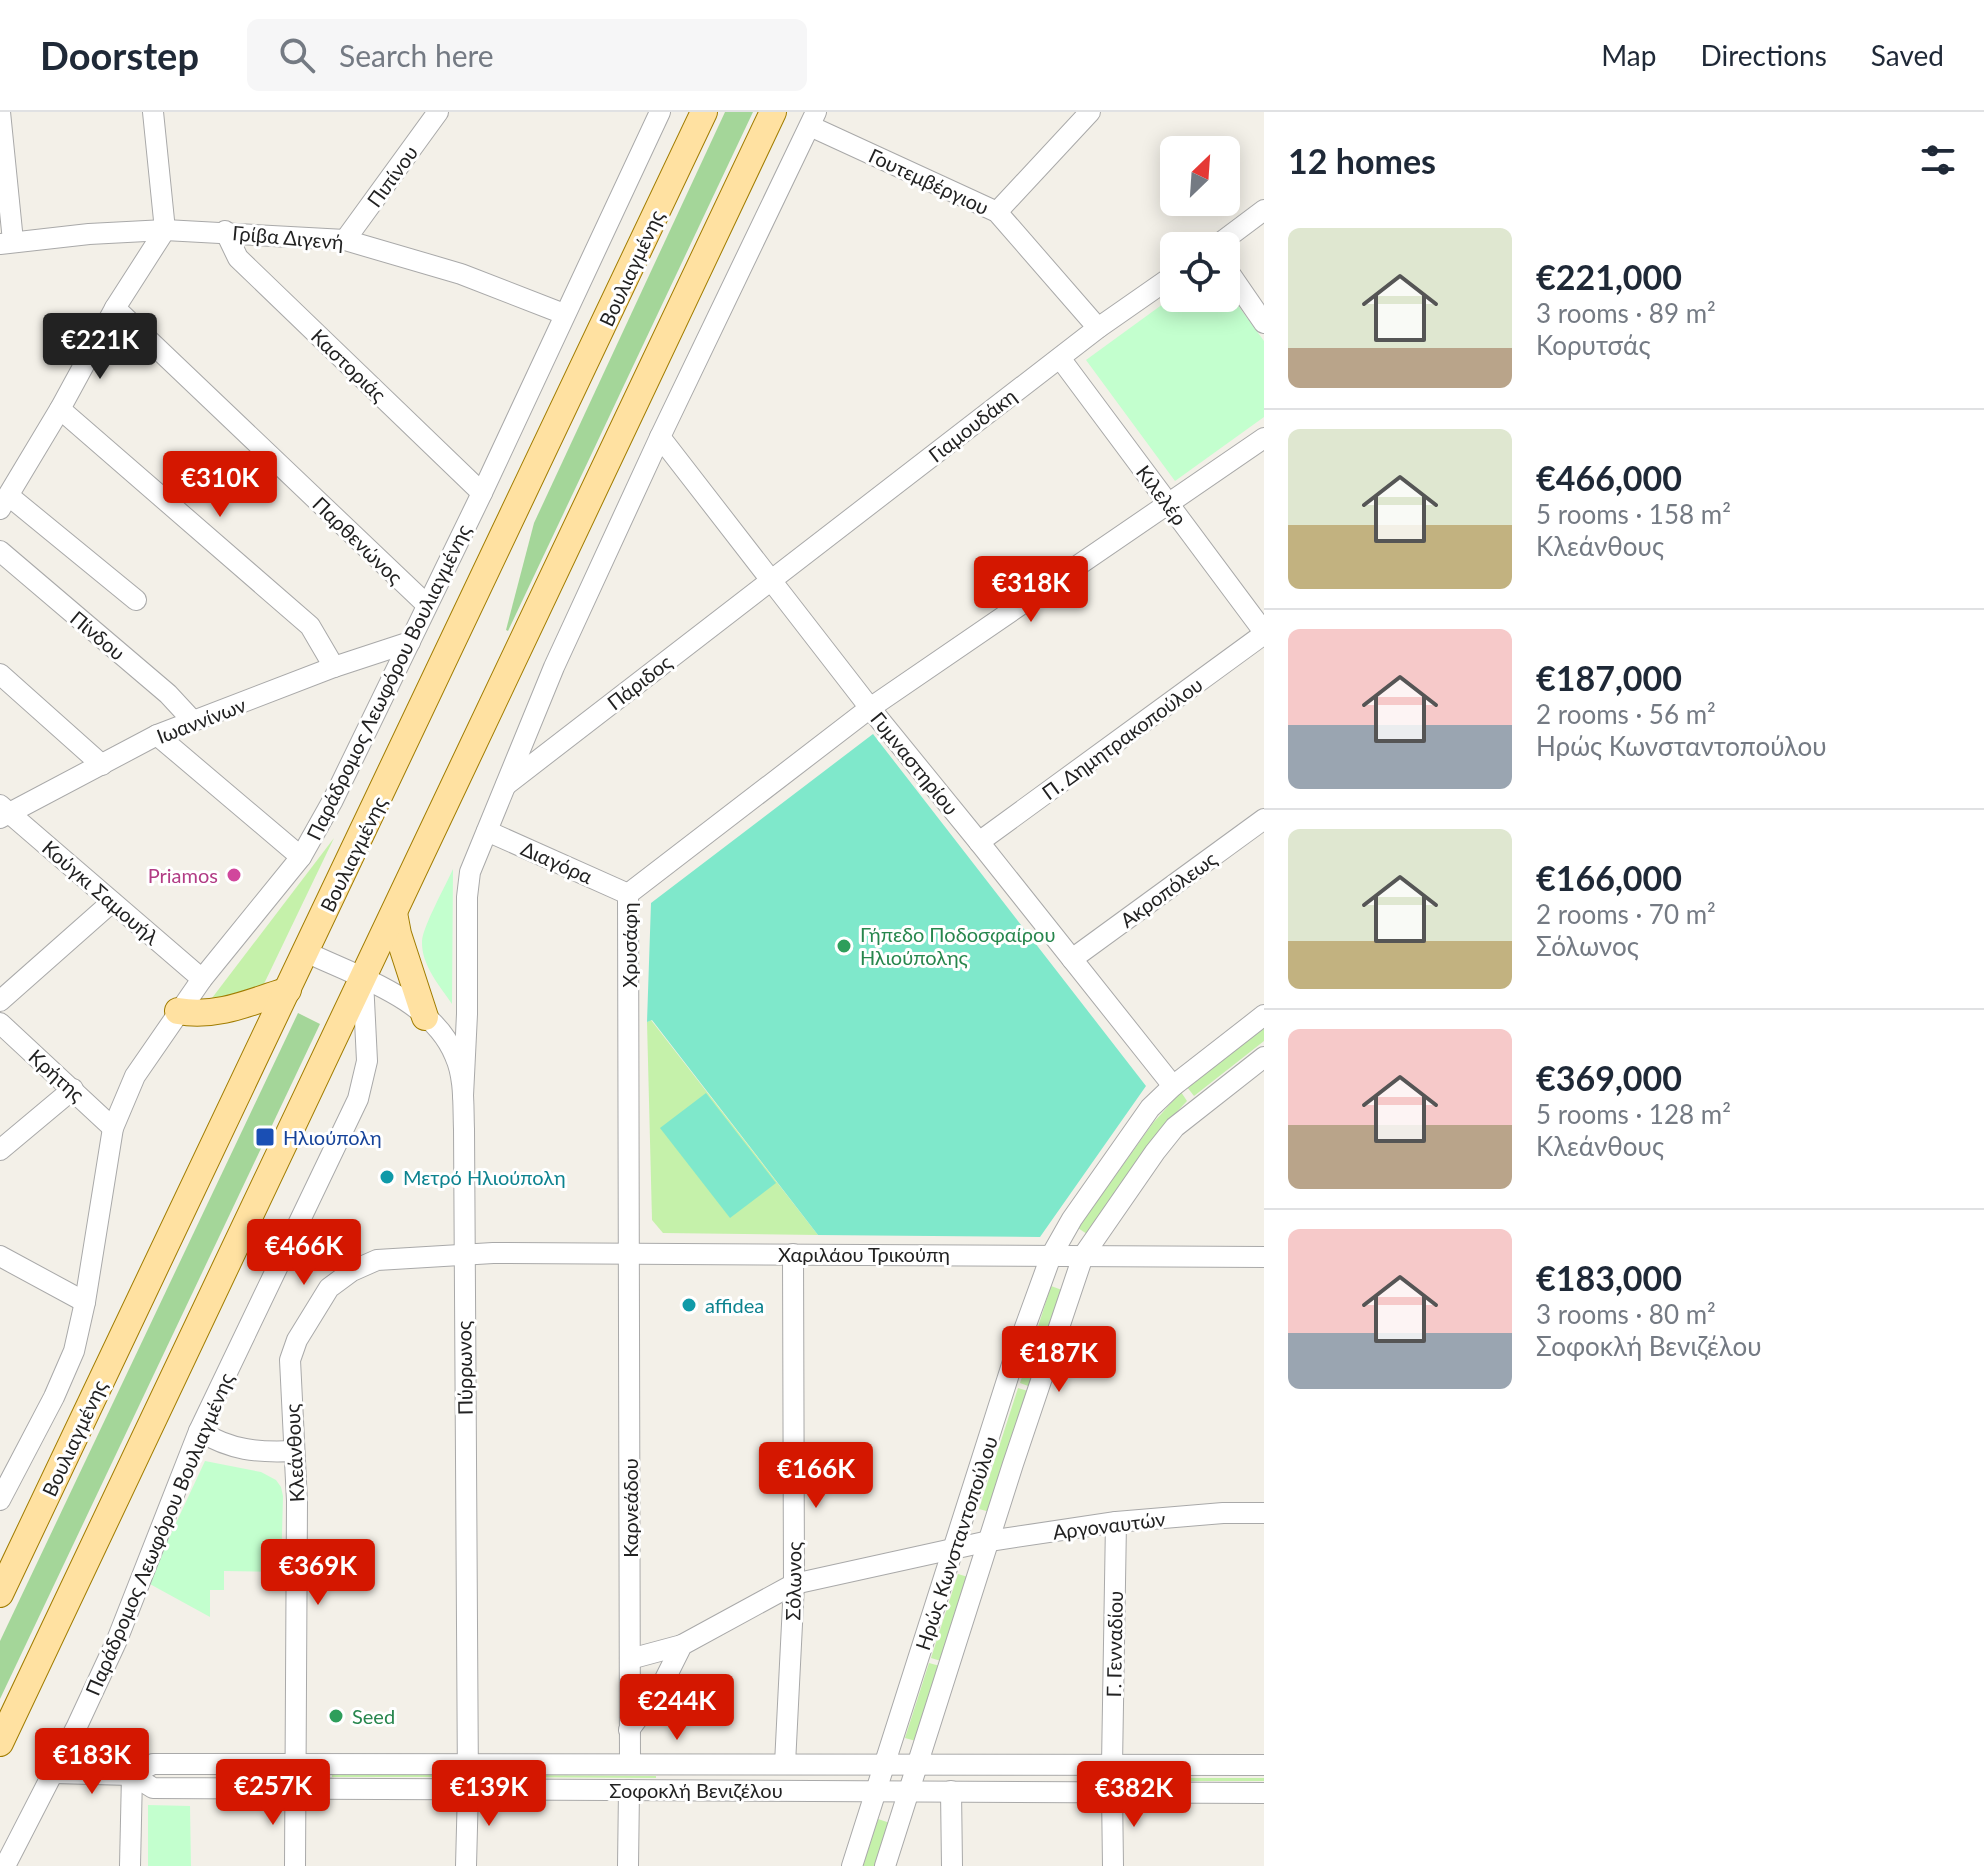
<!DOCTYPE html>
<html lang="en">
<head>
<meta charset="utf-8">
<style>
	body { margin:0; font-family:Lato,sans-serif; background:#f6f6f7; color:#1f2937; height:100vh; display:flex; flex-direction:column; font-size:30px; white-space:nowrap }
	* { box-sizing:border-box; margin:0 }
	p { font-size:26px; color:#747a83 }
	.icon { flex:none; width:44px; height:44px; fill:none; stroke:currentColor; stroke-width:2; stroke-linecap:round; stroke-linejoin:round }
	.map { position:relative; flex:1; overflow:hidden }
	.drawer { display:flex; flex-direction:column; background:#fff; width:720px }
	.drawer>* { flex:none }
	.needle { width:52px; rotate:25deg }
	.buttons { position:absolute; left:1160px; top:24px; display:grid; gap:16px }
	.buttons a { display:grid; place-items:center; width:80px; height:80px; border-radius:12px; background:#fff; box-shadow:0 4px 20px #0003; font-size:40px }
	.price { position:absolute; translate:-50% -68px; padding:0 18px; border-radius:8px; background:#d41700; color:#fff; font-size:26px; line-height:52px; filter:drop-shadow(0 2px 4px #0008) }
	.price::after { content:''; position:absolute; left:50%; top:48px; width:24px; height:18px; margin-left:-12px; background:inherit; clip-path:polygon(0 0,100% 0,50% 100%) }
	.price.current { background:#222; color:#fff }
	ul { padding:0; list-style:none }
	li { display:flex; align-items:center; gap:24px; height:200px; padding:0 24px }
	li+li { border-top:2px solid #e0e1e3 }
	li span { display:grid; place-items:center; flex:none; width:224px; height:160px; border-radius:12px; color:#555 }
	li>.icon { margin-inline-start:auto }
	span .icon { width:96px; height:96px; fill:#fffc; stroke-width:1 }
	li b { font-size:34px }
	h2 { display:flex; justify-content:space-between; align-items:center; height:96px; padding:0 24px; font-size:34px }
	header { display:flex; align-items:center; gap:48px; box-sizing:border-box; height:112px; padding:0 40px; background:#fff; border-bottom:2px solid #e0e1e3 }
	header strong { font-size:38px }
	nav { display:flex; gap:44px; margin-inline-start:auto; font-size:28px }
	.search { width:560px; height:72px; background:#f6f6f7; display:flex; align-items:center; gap:20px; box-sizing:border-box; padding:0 28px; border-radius:12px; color:#747a83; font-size:30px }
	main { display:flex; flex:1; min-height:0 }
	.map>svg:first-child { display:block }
	.grass { fill:#c5f1aa }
	.forest { fill:#a4d699 }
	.park { fill:#c3ffce }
	.pitch { fill:#7fe8cb }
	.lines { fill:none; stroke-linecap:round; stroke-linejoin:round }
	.minor-casing { stroke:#a9a9a9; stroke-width:22 }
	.major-casing { stroke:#a07c00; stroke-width:28 }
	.minor { stroke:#fff; stroke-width:20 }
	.major { stroke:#ffe1a1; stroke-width:26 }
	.hotel-dot { fill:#d1479c; stroke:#fff; stroke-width:3 }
	.leisure-dot { fill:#2e9e5b; stroke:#fff; stroke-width:3 }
	.transit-dot { fill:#1a4fb4; stroke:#fff; stroke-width:3 }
	.culture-dot { fill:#0f9aa8; stroke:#fff; stroke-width:3 }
	.labels { text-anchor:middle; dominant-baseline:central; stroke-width:6; stroke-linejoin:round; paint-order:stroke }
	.street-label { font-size:20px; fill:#222; stroke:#fff }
	.hotel-label { font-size:20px; fill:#b23c85; stroke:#fff; text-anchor:end }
	.leisure-label { font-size:20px; fill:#27864d; stroke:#fff; text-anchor:start }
	.transit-label { font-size:20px; fill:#164399; stroke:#fff; text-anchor:start }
	.culture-label { font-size:20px; fill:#0d838f; stroke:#fff; text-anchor:start }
</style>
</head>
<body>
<header>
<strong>Doorstep</strong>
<div class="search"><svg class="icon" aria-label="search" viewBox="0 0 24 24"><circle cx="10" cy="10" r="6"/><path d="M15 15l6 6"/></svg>Search here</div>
<nav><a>Map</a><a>Directions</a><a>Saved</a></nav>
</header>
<main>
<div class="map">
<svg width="1264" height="1754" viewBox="0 0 1264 1754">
	<rect width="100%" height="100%" fill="#f3f0e8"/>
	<g class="grass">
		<path d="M 334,726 L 262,876 L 211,889 L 212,886 Z"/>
		<path d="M 651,908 L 818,1123 L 663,1121 L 652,1108 L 647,910 Z"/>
		<path d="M 1264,915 L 1264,929 L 1194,984 L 1187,975 Z"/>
		<path d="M 1181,980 L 1187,989 L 1170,1007 L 1087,1122 L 1078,1116 L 1153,1011 Z"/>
		<path d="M 1051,1174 L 1062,1178 L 1031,1275 L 1020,1271 Z"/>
		<path d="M 1018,1276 L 1028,1279 L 990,1400 L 979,1397 Z"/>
		<path d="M 958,1462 L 968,1465 L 941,1549 L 931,1546 Z"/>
		<path d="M 929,1551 L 940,1554 L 916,1629 L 905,1626 Z"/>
		<rect x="332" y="1663" width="111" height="2"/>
		<path d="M 509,1663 L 656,1664 L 656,1666 L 508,1665 Z"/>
		<rect x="1116" y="1666" width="148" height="3"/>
		<path d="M 878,1707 L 890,1711 L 875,1754 L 863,1754 Z"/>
	</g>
	<g class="forest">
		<path d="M 725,0 L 753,0 L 508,519 L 506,518 L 534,411 Z"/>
		<path d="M 298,901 L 320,912 L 0,1587 L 0,1529 Z"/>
	</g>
	<g class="park">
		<path d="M 1226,177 L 1264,229 L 1264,305 L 1175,369 L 1086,248 L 1174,184 L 1226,186 Z"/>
		<path d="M 453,757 L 452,892 C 440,874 421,853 422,829 C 423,814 446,773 453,757 Z"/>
		<path d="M 205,1349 L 261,1360 L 276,1368 L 281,1375 L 283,1384 L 281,1460 L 224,1459 L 224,1478 L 210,1478 L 210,1505 L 148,1471 Z"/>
		<path d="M 148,1693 L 190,1694 L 191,1754 L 148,1754 Z"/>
	</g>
	<g class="pitch">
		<path d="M 873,622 L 1146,974 L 1040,1125 L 818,1123 L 652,908 L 647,910 L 651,791 Z"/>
		<path d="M 706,981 L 776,1071 L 730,1106 L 660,1016 Z"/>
	</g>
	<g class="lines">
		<defs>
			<g id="minor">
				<path d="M 0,0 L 13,129"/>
				<path d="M 810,14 L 997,100 L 1098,216"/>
				<path d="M 997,100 L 1090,0"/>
				<path d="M 225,119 L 238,146 L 482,381"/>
				<path d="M 345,128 L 438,0"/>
				<path d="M 0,132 L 89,122 L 165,118 L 345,128 L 461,162 L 564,202"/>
				<path d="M 1216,134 L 1264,98"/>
				<path d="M 1226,156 L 1264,211"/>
				<path d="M 115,196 L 427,493"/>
				<path d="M 1060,246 L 1264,520"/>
				<path d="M 60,297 L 310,514 L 334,555"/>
				<path d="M 660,325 L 870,596 L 979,730 L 1173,974"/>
				<path d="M 9,384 L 136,488"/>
				<path d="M 0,397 L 60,297 L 115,196 L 165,118 L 153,0"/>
				<path d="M 0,439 L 168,582 L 193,609"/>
				<path d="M 0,562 L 102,653"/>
				<path d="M 157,623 L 301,745"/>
				<path d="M 506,673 L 1098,216 L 1174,163"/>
				<path d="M 0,693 L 202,867"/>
				<path d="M 0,706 L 157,623 L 334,555 L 410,530"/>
				<path d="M 487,719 L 628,782"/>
				<path d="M 979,730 L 1264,522"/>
				<path d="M 628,782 L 630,1652"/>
				<path d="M 628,782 L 870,596 L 1264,326"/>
				<path d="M 306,840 C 356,864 432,887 455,944 C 465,966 463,994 464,1017 L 468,1677 L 466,1754"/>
				<path d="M 1072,847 L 1264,707"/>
				<path d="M 0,889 L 112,790"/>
				<path d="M 0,911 L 113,1016"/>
				<path d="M 463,984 L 467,902 L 467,785 L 470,760 L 554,555 L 660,325 L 816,0"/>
				<path d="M 0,1038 L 73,977"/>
				<path d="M 0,1144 L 85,1190"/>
				<path d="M 199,1319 C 231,1338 257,1341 294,1339"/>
				<path d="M 0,1388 L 54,1285 L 74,1239 L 85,1190 L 113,1016 L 135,964 L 202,867 L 301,745 L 333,688 L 482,381 L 660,0"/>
				<path d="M 630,1547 L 682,1533"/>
				<path d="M 629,1618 L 661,1575 L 682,1533 L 794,1472 L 989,1429 L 1116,1410 L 1223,1401 L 1264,1401"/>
				<path d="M 785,1652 L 794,1472 L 793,1142"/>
				<path d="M 1112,1653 L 1116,1410"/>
				<path d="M 54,1661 L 132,1663 L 153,1652 L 1264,1653"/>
				<path d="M 132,1663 L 153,1676 L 1264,1681"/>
				<path d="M 951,1679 L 952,1754"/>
				<path d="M 1112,1680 L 1113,1754"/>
				<path d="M 5,1754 L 77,1614 L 117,1528 L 199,1319 L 358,987 L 367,949 L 363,868"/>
				<path d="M 130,1754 L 132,1663"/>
				<path d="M 295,1754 L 297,1389 L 290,1248 L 297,1228 L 329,1176 L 352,1159 L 377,1148 L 493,1141 L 1264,1145"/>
				<path d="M 628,1754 L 629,1678"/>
				<path d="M 852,1754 L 1016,1240 L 1051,1144 L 1072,1107 L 1150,996 L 1173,974 L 1264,903"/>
				<path d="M 885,1754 L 1013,1352 L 1083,1144 L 1155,1040 L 1175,1015 L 1264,945"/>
			</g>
			<g id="major">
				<path d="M 394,801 L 398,822 L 425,905"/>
				<path d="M 178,899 C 217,906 251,890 288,878"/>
				<path d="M 0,1482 L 704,0"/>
				<path d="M 0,1631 L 773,0"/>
			</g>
		</defs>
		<use href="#minor" class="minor-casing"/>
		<use href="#major" class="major-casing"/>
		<use href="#minor" class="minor"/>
		<use href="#major" class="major"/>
	</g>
	<circle class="hotel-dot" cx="234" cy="763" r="8"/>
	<g class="leisure-dot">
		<circle cx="844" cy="834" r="8"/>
		<circle cx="336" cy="1604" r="8"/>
	</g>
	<rect class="transit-dot" x="255" y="1015" width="20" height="20" rx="4"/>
	<g class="culture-dot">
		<circle cx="387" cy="1065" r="8"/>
		<circle cx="689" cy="1193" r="8"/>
	</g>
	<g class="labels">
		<g class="street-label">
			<text transform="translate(392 64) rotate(-54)">Πιπίνου</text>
			<text transform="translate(929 69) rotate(25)">Γουτεμβέργιου</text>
			<text transform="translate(288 125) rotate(5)">Γρίβα Διγενή</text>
			<text transform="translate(631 156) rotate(-65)">Βουλιαγμένης</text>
			<text transform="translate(349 253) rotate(44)">Καστοριάς</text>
			<text transform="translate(972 313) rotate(-38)">Γιαμουδάκη</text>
			<text transform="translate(1162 383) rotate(53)">Κιλελέρ</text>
			<text transform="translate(358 428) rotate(44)">Παρθενώνος</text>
			<text transform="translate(98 523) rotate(40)">Πίνδου</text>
			<text transform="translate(388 570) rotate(-64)">Παράδρομος Λεωφόρου Βουλιαγμένης</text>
			<text transform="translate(639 570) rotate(-38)">Πάριδος</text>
			<text transform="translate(201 608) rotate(-21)">Ιωαννίνων</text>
			<text transform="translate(1122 626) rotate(-36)">Π. Δημητρακοπούλου</text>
			<text transform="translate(915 651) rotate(51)">Γυμναστηρίου</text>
			<text transform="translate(353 742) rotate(-64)">Βουλιαγμένης</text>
			<text transform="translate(557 750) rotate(24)">Διαγόρα</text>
			<text transform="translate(1168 777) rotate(-36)">Ακροπόλεως</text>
			<text transform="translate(101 780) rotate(41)">Κούγκι Σαμουήλ</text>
			<text transform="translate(629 833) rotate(-90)">Χρυσάφη</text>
			<text transform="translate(57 963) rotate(42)">Κρήτης</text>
			<text x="864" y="1142">Χαριλάου Τρικούπη</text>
			<text transform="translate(464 1256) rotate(-91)">Πύρρωνος</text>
			<text transform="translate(74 1326) rotate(-65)">Βουλιαγμένης</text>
			<text transform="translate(294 1341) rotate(-93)">Κλεάνθους</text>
			<text transform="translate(630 1396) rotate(-90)">Καρνεάδου</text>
			<text transform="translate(1109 1413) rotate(-7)">Αργοναυτών</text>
			<text transform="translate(159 1422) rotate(-67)">Παράδρομος Λεωφόρου Βουλιαγμένης</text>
			<text transform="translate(956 1431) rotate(-72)">Ηρώς Κωνσταντοπούλου</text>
			<text transform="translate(793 1469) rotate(-89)">Σόλωνος</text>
			<text transform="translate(1114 1532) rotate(-89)">Γ. Γενναδίου</text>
			<text x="696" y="1678">Σοφοκλή Βενιζέλου</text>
		</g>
		<g class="hotel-label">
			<text x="218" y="763">Priamos</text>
		</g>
		<g class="leisure-label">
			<text x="860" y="822">Γήπεδο Ποδοσφαίρου<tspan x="860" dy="23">Ηλιούπολης</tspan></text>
			<text x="352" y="1604">Seed</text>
		</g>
		<g class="transit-label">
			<text x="283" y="1025">Ηλιούπολη</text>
		</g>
		<g class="culture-label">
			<text x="403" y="1065">Μετρό Ηλιούπολη</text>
			<text x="705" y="1193">affidea</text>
		</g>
	</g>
</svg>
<div class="buttons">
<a><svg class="needle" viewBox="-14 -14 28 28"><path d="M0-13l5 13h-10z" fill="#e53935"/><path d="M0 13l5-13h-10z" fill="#747a83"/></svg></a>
<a><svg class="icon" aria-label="locate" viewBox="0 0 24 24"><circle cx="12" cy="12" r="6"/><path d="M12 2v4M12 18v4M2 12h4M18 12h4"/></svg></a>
</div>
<b class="price current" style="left:100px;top:269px">€221K</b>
<b class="price" style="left:220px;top:407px">€310K</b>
<b class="price" style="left:1031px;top:512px">€318K</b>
<b class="price" style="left:304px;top:1175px">€466K</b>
<b class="price" style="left:1059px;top:1282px">€187K</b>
<b class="price" style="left:816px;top:1398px">€166K</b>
<b class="price" style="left:318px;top:1495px">€369K</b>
<b class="price" style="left:677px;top:1630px">€244K</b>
<b class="price" style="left:92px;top:1684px">€183K</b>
<b class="price" style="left:273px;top:1715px">€257K</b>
<b class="price" style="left:489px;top:1716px">€139K</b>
<b class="price" style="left:1134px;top:1717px">€382K</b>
</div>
<section class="drawer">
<h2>12 homes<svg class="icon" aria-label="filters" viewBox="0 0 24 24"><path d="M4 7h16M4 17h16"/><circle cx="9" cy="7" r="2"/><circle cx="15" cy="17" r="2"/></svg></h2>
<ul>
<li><span style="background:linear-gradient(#dfe7d0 75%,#b9a48a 0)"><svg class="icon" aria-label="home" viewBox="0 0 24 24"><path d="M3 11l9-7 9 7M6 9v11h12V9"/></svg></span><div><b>€221,000</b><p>3 rooms · 89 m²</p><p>Κορυτσάς</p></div></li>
<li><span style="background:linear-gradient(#dfe7d0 60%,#c2b280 0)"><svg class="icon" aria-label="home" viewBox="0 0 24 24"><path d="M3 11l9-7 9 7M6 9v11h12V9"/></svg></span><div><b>€466,000</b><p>5 rooms · 158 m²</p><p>Κλεάνθους</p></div></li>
<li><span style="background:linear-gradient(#f6c9c9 60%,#9aa5b1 0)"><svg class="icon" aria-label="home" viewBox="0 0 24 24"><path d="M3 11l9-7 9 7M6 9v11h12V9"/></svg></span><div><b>€187,000</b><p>2 rooms · 56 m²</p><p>Ηρώς Κωνσταντοπούλου</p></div></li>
<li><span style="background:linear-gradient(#dfe7d0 70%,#c2b280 0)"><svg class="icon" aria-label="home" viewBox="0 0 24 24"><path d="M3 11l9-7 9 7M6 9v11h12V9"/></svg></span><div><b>€166,000</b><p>2 rooms · 70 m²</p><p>Σόλωνος</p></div></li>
<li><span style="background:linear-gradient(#f6c9c9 60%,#b9a48a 0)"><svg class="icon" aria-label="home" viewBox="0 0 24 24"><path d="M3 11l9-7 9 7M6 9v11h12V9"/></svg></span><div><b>€369,000</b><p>5 rooms · 128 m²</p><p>Κλεάνθους</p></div></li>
<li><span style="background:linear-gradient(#f6c9c9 65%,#9aa5b1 0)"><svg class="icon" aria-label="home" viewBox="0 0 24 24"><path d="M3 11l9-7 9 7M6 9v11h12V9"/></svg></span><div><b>€183,000</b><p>3 rooms · 80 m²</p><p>Σοφοκλή Βενιζέλου</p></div></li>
</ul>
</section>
</main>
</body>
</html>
